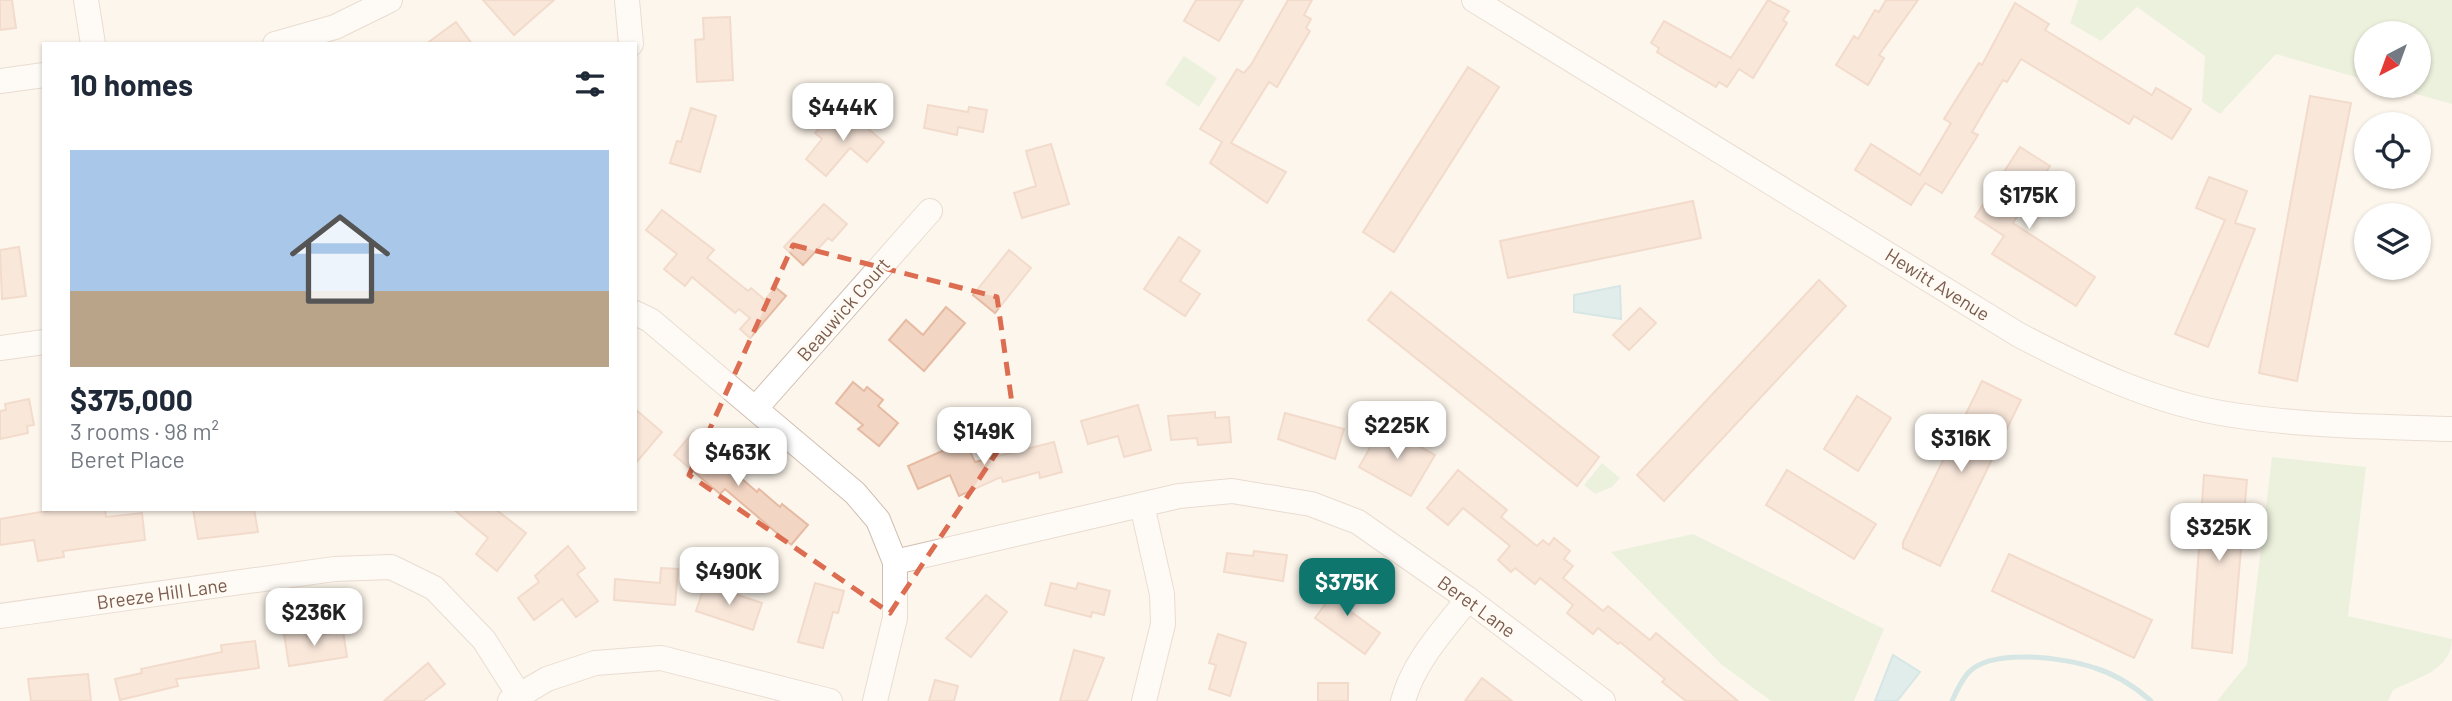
<!DOCTYPE html>
<html lang="en">
<head>
<meta charset="utf-8">
<style>
	body { margin:0; font-family:Barlow,sans-serif; background:#f6f6f7; color:#1f2937; height:100vh; display:flex; flex-direction:column; font-size:26px; white-space:nowrap }
	* { box-sizing:border-box; margin:0 }
	p { font-size:23px; color:#747a83 }
	.icon { flex:none; width:38px; height:38px; fill:none; stroke:currentColor; stroke-width:2; stroke-linecap:round; stroke-linejoin:round }
	.map { position:relative; flex:1; overflow:hidden }
	.panel { position:absolute; left:42px; top:42px; width:595px; height:469px; display:flex; flex-direction:column; background:#fff; border-radius:0px; box-shadow:0 2px 5px #0004 }
	.panel>* { flex:none }
	.needle { width:46px; rotate:221deg }
	.buttons { position:absolute; left:2354px; top:21px; display:grid; gap:14px }
	.buttons a { display:grid; place-items:center; width:77px; height:77px; border-radius:50%; background:#fff; box-shadow:0 2px 5px #0004; font-size:35px }
	.price { position:absolute; translate:-50% -60px; padding:0 16px; border-radius:14px; background:#fff; color:#222; font-size:23px; line-height:46px; filter:drop-shadow(0 2px 4px #0008) }
	.price::after { content:''; position:absolute; left:50%; top:42px; width:21px; height:16px; margin-left:-10px; background:inherit; clip-path:polygon(0 0,100% 0,50% 100%) }
	.price.active { background:#0f766e; color:#fff }
	ul { padding:0; list-style:none }
	li { display:grid; align-content:center; gap:14px; height:371px; padding:0 28px }
	li span { display:grid; place-items:center; height:217px; border-radius:0px; color:#555 }
	li>.icon { margin-inline-start:auto }
	span .icon { width:126px; height:126px; fill:#fffc; stroke-width:1 }
	li b { font-size:30px }
	h2 { display:flex; justify-content:space-between; align-items:center; height:84px; padding:0 28px; font-size:30px }
	.map>svg:first-child { display:block }
	.green { fill:#d8ecc9 }
	.water { fill:#bfe3e8; stroke:#a5d3da; stroke-width:2 }
	.lines { fill:none; stroke-linecap:round; stroke-linejoin:round }
	.stream { stroke:#a5d3da; stroke-width:5 }
	.building { fill:#f3d5c3; stroke:#e6bba3; stroke-width:2 }
	.minor-casing { stroke:#d1beb0; stroke-width:26 }
	.minor { stroke:#fff; stroke-width:24 }
	.marked { fill:none; stroke:#dc6d51; stroke-width:5; stroke-dasharray:14 9; stroke-linejoin:round }
	.labels { text-anchor:middle; dominant-baseline:central; stroke-width:6; stroke-linejoin:round; paint-order:stroke }
	.street-label { font-size:19px; fill:#7a5c4d; stroke:#fffaf3 }
</style>
</head>
<body>
<div class="map">
<svg width="2452" height="701" viewBox="0 0 2452 701">
	<rect width="100%" height="100%" fill="#fdf6ec"/>
	<g class="green">
		<path d="M 2078,0 L 2452,0 L 2452,104 L 2387,86 L 2418,86 L 2418,33 L 2366,33 L 2366,80 L 2276,54 L 2220,114 L 2202,102 L 2205,56 L 2137,7 L 2101,41 L 2070,23 Z"/>
		<path d="M 1184,56 L 1217,78 L 1199,107 L 1165,84 Z"/>
		<path d="M 2272,457 L 2366,467 L 2348,616 L 2452,639 C 2452,670 2417,678 2393,690 L 2388,701 L 2217,701 L 2247,664 Z"/>
		<path d="M 1602,463 L 1620,478 L 1612,487 L 1595,494 L 1584,485 Z"/>
		<path d="M 1693,534 L 1884,629 L 1854,701 L 1771,701 L 1721,664 L 1611,552 Z"/>
	</g>
	<g class="water">
		<path d="M 1620,286 L 1621,319 L 1574,312 L 1574,295 Z"/>
		<path d="M 1893,655 L 1920,672 L 1897,701 L 1875,701 Z"/>
	</g>
	<g class="lines">
		<path class="stream" d="M 1952,701 C 1956,692 1962,680 1968,673 C 1991,647 2066,658 2095,668 C 2115,674 2135,687 2151,701"/>
	</g>
	<g class="building">
		<path d="M 0,0 L 12,0 L 16,28 L 0,30 Z"/>
		<path d="M 483,0 L 554,0 L 514,35 Z"/>
		<path d="M 1196,0 L 1243,0 L 1219,41 L 1184,21 Z"/>
		<path d="M 1288,0 L 1312,0 L 1304,15 L 1311,19 L 1306,28 L 1310,31 L 1277,87 L 1269,82 L 1231,143 L 1286,172 L 1267,203 L 1210,163 L 1222,142 L 1200,129 L 1237,69 L 1244,73 L 1251,65 Z"/>
		<path d="M 1768,0 L 1789,11 L 1783,20 L 1787,23 L 1753,78 L 1739,69 L 1727,87 L 1719,82 L 1716,87 L 1685,69 L 1657,52 L 1659,48 L 1651,43 L 1664,21 L 1731,58 Z"/>
		<path d="M 1886,0 L 1918,0 L 1879,55 L 1884,58 L 1868,85 L 1836,65 L 1854,36 L 1858,39 L 1875,10 L 1879,12 Z"/>
		<path d="M 2015,3 L 2049,24 L 2045,30 L 2152,95 L 2156,88 L 2191,109 L 2172,139 L 2134,116 L 2129,124 L 2021,59 L 2007,82 L 2003,80 L 1986,108 L 1972,132 L 1978,135 L 1942,193 L 1925,183 L 1911,205 L 1855,170 L 1871,144 L 1920,175 L 1951,123 L 1944,119 L 1979,63 L 1982,65 Z"/>
		<path d="M 730,17 L 733,80 L 697,82 L 695,40 L 704,39 L 703,18 Z"/>
		<path d="M 456,22 L 472,44 L 426,44 Z"/>
		<path d="M 1468,67 L 1499,87 L 1394,252 L 1363,232 Z"/>
		<path d="M 2310,96 L 2351,103 L 2297,381 L 2259,373 Z"/>
		<path d="M 928,105 L 968,112 L 969,107 L 987,110 L 983,132 L 958,127 L 957,135 L 924,128 Z"/>
		<path d="M 691,108 L 716,116 L 700,172 L 670,163 L 677,141 L 681,142 Z"/>
		<path d="M 848,112 L 884,142 L 867,162 L 850,148 L 826,176 L 806,159 L 822,139 L 815,133 L 825,122 L 834,129 Z"/>
		<path d="M 1051,144 L 1069,204 L 1022,218 L 1014,193 L 1036,186 L 1026,151 Z"/>
		<path d="M 2020,147 L 2050,166 L 2013,223 L 2095,277 L 2076,306 L 1992,254 L 2004,236 L 1975,217 Z"/>
		<path d="M 2209,177 L 2247,191 L 2235,223 L 2255,229 L 2208,347 L 2175,334 L 2225,220 L 2196,208 Z"/>
		<path d="M 1693,201 L 1701,238 L 1508,278 L 1500,241 Z"/>
		<path d="M 824,204 L 847,224 L 832,241 L 828,238 L 803,265 L 784,247 Z"/>
		<path d="M 662,210 L 714,250 L 707,258 L 748,291 L 751,288 L 765,300 L 775,287 L 786,296 L 750,338 L 740,329 L 750,318 L 739,309 L 735,313 L 692,277 L 685,286 L 664,269 L 677,254 L 646,230 Z"/>
		<path d="M 1179,237 L 1200,251 L 1180,281 L 1200,294 L 1185,316 L 1144,289 Z"/>
		<path d="M 19,247 L 26,296 L 2,299 L 0,250 Z"/>
		<path d="M 1009,250 L 1031,268 L 995,313 L 973,295 Z"/>
		<path d="M 1819,280 L 1846,306 L 1664,501 L 1637,475 Z"/>
		<path d="M 1391,292 L 1599,457 L 1577,486 L 1368,320 Z"/>
		<path d="M 946,307 L 965,323 L 924,371 L 889,340 L 906,320 L 923,335 Z"/>
		<path d="M 1640,308 L 1656,323 L 1629,350 L 1613,335 Z"/>
		<path d="M 1982,381 L 2021,400 L 1940,566 L 1903,548 L 1903,542 Z"/>
		<path d="M 853,382 L 864,391 L 867,387 L 883,400 L 878,406 L 898,423 L 879,446 L 858,429 L 863,425 L 836,403 Z"/>
		<path d="M 1857,396 L 1891,418 L 1858,471 L 1824,449 Z"/>
		<path d="M 29,399 L 34,425 L 27,426 L 28,433 L 0,439 L 0,411 L 6,410 L 5,404 Z"/>
		<path d="M 1138,405 L 1151,450 L 1124,457 L 1118,436 L 1088,444 L 1081,421 Z"/>
		<path d="M 635,409 L 662,432 L 635,464 Z"/>
		<path d="M 1215,412 L 1215,418 L 1229,417 L 1231,442 L 1198,445 L 1197,438 L 1171,440 L 1168,416 Z"/>
		<path d="M 1285,413 L 1344,429 L 1335,459 L 1278,439 Z"/>
		<path d="M 1382,426 L 1435,455 L 1411,496 L 1359,467 Z"/>
		<path d="M 694,431 L 713,447 L 710,451 L 757,492 L 759,489 L 780,507 L 782,504 L 808,525 L 791,545 L 725,489 L 720,494 L 674,455 Z"/>
		<path d="M 965,441 L 975,462 L 1054,442 L 1062,472 L 1040,478 L 1039,472 L 1003,482 L 1001,477 L 959,496 L 950,475 L 918,489 L 908,466 Z"/>
		<path d="M 1458,470 L 1507,510 L 1501,517 L 1537,546 L 1543,540 L 1549,545 L 1554,538 L 1570,551 L 1564,559 L 1573,566 L 1563,578 L 1603,611 L 1608,606 L 1650,640 L 1656,633 L 1738,701 L 1686,701 L 1662,682 L 1665,679 L 1620,642 L 1618,644 L 1598,628 L 1593,634 L 1567,613 L 1573,605 L 1540,578 L 1535,584 L 1515,568 L 1511,572 L 1498,560 L 1510,546 L 1463,508 L 1448,525 L 1427,508 Z"/>
		<path d="M 1787,470 L 1876,524 L 1854,559 L 1766,505 Z"/>
		<path d="M 2204,475 L 2247,480 L 2232,653 L 2192,648 Z"/>
		<path d="M 58,509 L 105,509 L 106,517 L 142,513 L 145,540 L 63,551 L 64,557 L 38,561 L 34,540 L 0,545 L 0,519 Z"/>
		<path d="M 193,509 L 254,509 L 258,532 L 198,539 Z"/>
		<path d="M 453,509 L 495,509 L 526,533 L 497,571 L 476,554 L 488,538 Z"/>
		<path d="M 568,546 L 585,568 L 577,574 L 598,601 L 576,617 L 562,599 L 534,620 L 518,598 L 539,582 L 535,576 Z"/>
		<path d="M 1254,551 L 1287,555 L 1283,581 L 1224,572 L 1227,553 L 1253,556 Z"/>
		<path d="M 2009,554 L 2152,620 L 2134,658 L 1992,591 Z"/>
		<path d="M 661,568 L 678,569 L 675,605 L 614,600 L 615,579 L 660,583 Z"/>
		<path d="M 1343,580 L 1362,594 L 1350,611 L 1380,633 L 1365,654 L 1315,618 Z"/>
		<path d="M 815,583 L 844,591 L 838,613 L 833,612 L 823,648 L 798,642 Z"/>
		<path d="M 1051,583 L 1076,589 L 1078,583 L 1110,591 L 1104,615 L 1092,612 L 1091,617 L 1045,605 Z"/>
		<path d="M 705,584 L 762,603 L 753,630 L 696,611 Z"/>
		<path d="M 986,595 L 1007,612 L 971,657 L 946,638 Z"/>
		<path d="M 306,631 L 307,637 L 343,631 L 347,657 L 289,666 L 284,634 Z"/>
		<path d="M 1218,634 L 1246,643 L 1230,696 L 1209,689 L 1216,665 L 1209,663 Z"/>
		<path d="M 255,641 L 259,668 L 176,679 L 178,686 L 120,700 L 115,679 L 142,673 L 141,669 L 222,652 L 221,645 Z"/>
		<path d="M 1074,650 L 1104,658 L 1087,701 L 1060,701 Z"/>
		<path d="M 428,663 L 445,684 L 423,701 L 384,701 Z"/>
		<path d="M 88,674 L 91,701 L 31,701 L 28,679 Z"/>
		<path d="M 1482,678 L 1512,701 L 1465,701 Z"/>
		<path d="M 935,680 L 958,686 L 954,701 L 929,701 Z"/>
		<rect x="1318" y="683" width="30" height="18"/>
	</g>
	<g class="lines">
		<defs>
			<g id="minor">
				<path d="M 86,0 L 93,44"/>
				<path d="M 627,0 L 631,44"/>
				<path d="M 1474,0 L 2019,335 C 2086,370 2157,404 2233,415 C 2306,426 2379,427 2452,429"/>
				<path d="M 275,44 L 335,27 L 390,0"/>
				<path d="M 0,81 L 44,75"/>
				<path d="M 635,313 L 650,320 L 855,493 L 878,520 L 895,562 L 895,618 L 875,701"/>
				<path d="M 0,348 L 44,342"/>
				<path d="M 756,408 L 930,211"/>
				<path d="M 1142,505 L 1162,594 L 1163,624 L 1144,701"/>
				<path d="M 895,562 L 1179,496 L 1232,491 L 1311,504 L 1358,522 L 1468,599 L 1603,701"/>
				<path d="M 0,616 L 334,569 L 391,567 L 434,588 L 484,640 L 519,695"/>
				<path d="M 510,701 L 547,679 L 595,663 L 661,658 L 830,701"/>
				<path d="M 1403,701 C 1414,661 1443,631 1468,599"/>
			</g>
		</defs>
		<use href="#minor" class="minor-casing"/>
		<use href="#minor" class="minor"/>
	</g>
	<path d="M0 0H2452V701H0ZM 793,245 L 997,297 L 1015,425 L 890,613 L 689,475 Z" fill="#fdf6ec" fill-opacity=".55" fill-rule="evenodd"/>
	<path class="marked" d="M 793,245 L 997,297 L 1015,425 L 890,613 L 689,475 Z"/>
	<g class="labels">
		<g class="street-label">
			<text transform="translate(1938 284) rotate(32)">Hewitt Avenue</text>
			<text transform="translate(843 309) rotate(-49)">Beauwick Court</text>
			<text transform="translate(162 593) rotate(-8)">Breeze Hill Lane</text>
			<text transform="translate(1477 606) rotate(36)">Beret Lane</text>
		</g>
	</g>
</svg>
<div class="buttons">
<a><svg class="needle" viewBox="-14 -14 28 28"><path d="M0-13l5 13h-10z" fill="#e53935"/><path d="M0 13l5-13h-10z" fill="#747a83"/></svg></a>
<a><svg class="icon" aria-label="locate" viewBox="0 0 24 24"><circle cx="12" cy="12" r="6"/><path d="M12 2v4M12 18v4M2 12h4M18 12h4"/></svg></a>
<a><svg class="icon" aria-label="layers" viewBox="0 0 24 24"><path d="M12 4l9 5-9 5-9-5zM3 14l9 5 9-5"/></svg></a>
</div>
<b class="price" style="left:843px;top:143px">$444K</b>
<b class="price" style="left:2029px;top:231px">$175K</b>
<b class="price" style="left:1397px;top:461px">$225K</b>
<b class="price" style="left:984px;top:467px">$149K</b>
<b class="price" style="left:1961px;top:474px">$316K</b>
<b class="price" style="left:738px;top:488px">$463K</b>
<b class="price" style="left:2219px;top:563px">$325K</b>
<b class="price" style="left:729px;top:607px">$490K</b>
<b class="price active" style="left:1347px;top:618px">$375K</b>
<b class="price" style="left:314px;top:648px">$236K</b>
<section class="panel">
<h2>10 homes<svg class="icon" aria-label="filters" viewBox="0 0 24 24"><path d="M4 7h16M4 17h16"/><circle cx="9" cy="7" r="2"/><circle cx="15" cy="17" r="2"/></svg></h2>
<ul>
<li><span style="background:linear-gradient(#a9c7e8 65%,#b9a48a 0)"><svg class="icon" aria-label="home" viewBox="0 0 24 24"><path d="M3 11l9-7 9 7M6 9v11h12V9"/></svg></span><div><b>$375,000</b><p>3 rooms · 98 m²</p><p>Beret Place</p></div></li>
</ul>
</section>
</div>
</body>
</html>
